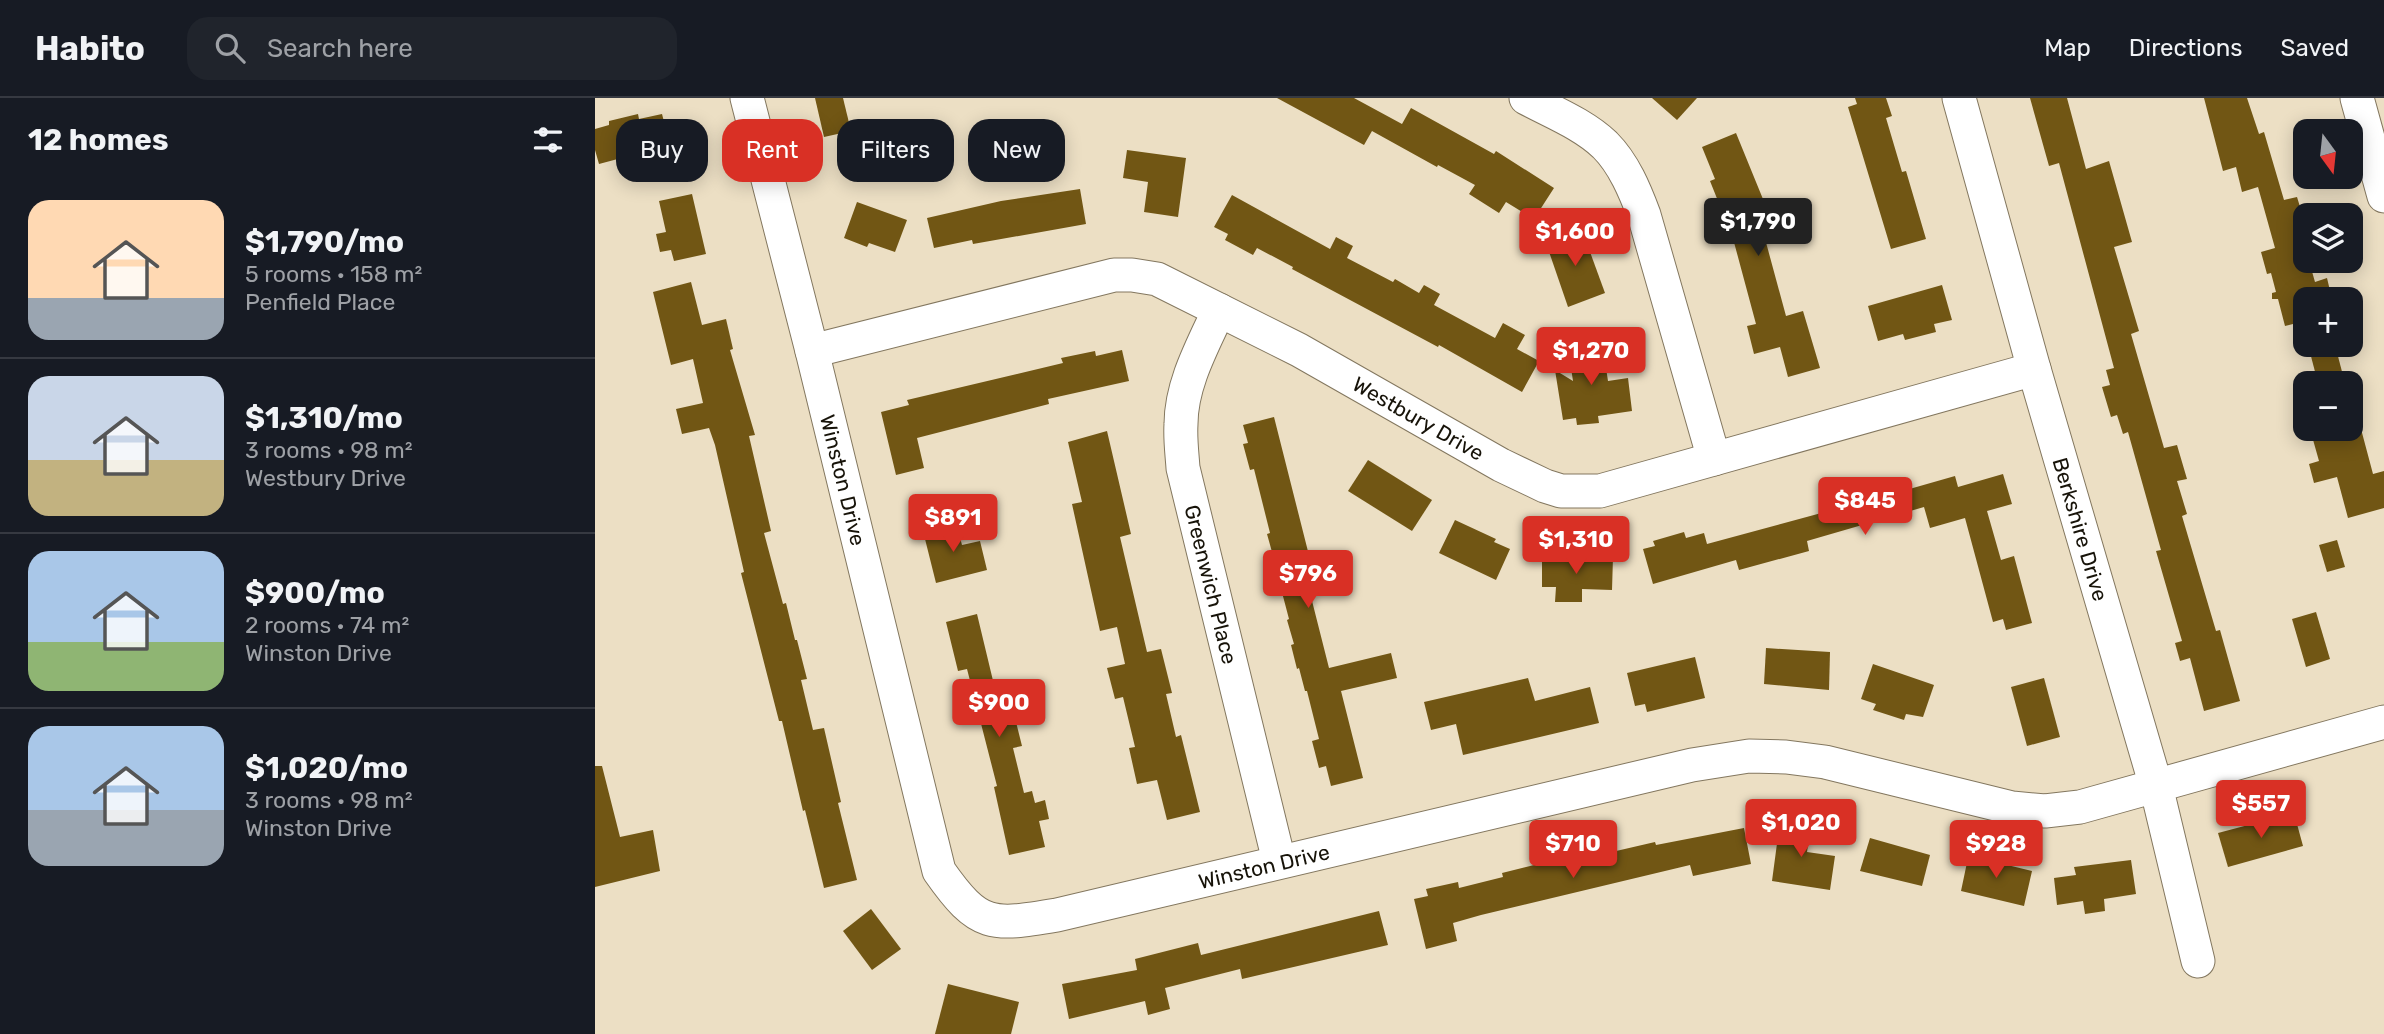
<!DOCTYPE html>
<html lang="en">
<head>
<meta charset="utf-8">
<style>
	body { margin:0; font-family:Rubik,sans-serif; background:#20242c; color:#f1f3f6; height:100vh; display:flex; flex-direction:column; font-size:26px; white-space:nowrap }
	* { box-sizing:border-box; margin:0 }
	p { font-size:23px; color:#9ea1a6 }
	.icon { flex:none; width:38px; height:38px; fill:none; stroke:currentColor; stroke-width:2; stroke-linecap:round; stroke-linejoin:round }
	.map { position:relative; flex:1; overflow:hidden }
	.details { display:flex; flex-direction:column; background:#171b24; width:595px }
	.details>* { flex:none }
	.hud { position:absolute; left:21px; top:21px; width:665px; height:63px; display:flex; gap:14px }
	.needle { width:46px; rotate:165deg }
	.controls { position:absolute; left:1698px; top:21px; display:grid; gap:14px }
	.controls a { display:grid; place-items:center; width:70px; height:70px; border-radius:14px; background:#171b24; box-shadow:0 4px 18px #0003; font-size:35px }
	.price { position:absolute; translate:-50% -60px; padding:0 16px; border-radius:7px; background:#d93025; color:#fff; font-size:23px; line-height:46px; filter:drop-shadow(0 2px 4px #0008) }
	.price::after { content:''; position:absolute; left:50%; top:42px; width:21px; height:16px; margin-left:-10px; background:inherit; clip-path:polygon(0 0,100% 0,50% 100%) }
	.price.current { background:#222; color:#fff }
	ul { padding:0; list-style:none }
	li { display:flex; align-items:center; gap:21px; height:175px; padding:0 28px }
	li+li { border-top:2px solid #363941 }
	li span { display:grid; place-items:center; flex:none; width:196px; height:140px; border-radius:21px; color:#555 }
	li>.icon { margin-inline-start:auto }
	span .icon { width:84px; height:84px; fill:#fffc; stroke-width:1 }
	li b { font-size:30px }
	h2 { display:flex; justify-content:space-between; align-items:center; height:84px; padding:0 28px; font-size:30px }
	.tag { padding:0 24px; border-radius:21px; background:#171b24; box-shadow:0 4px 18px #0003; font-size:24px; line-height:63px }
	.tag.current { background:#d93025; color:#fff }
	header { display:flex; align-items:center; gap:42px; box-sizing:border-box; height:98px; padding:0 35px; background:#171b24; border-bottom:2px solid #363941 }
	header strong { font-size:33px }
	nav { display:flex; gap:38px; margin-inline-start:auto; font-size:24px }
	.search { width:490px; height:63px; background:#20242c; display:flex; align-items:center; gap:18px; box-sizing:border-box; padding:0 24px; border-radius:21px; color:#9ea1a6; font-size:26px }
	main { display:flex; flex:1; min-height:0 }
	.map>svg:first-child { display:block }
	.building { fill:#715614 }
	.lines { fill:none; stroke-linecap:round; stroke-linejoin:round }
	.minor-casing { stroke:#83775f; stroke-width:35 }
	.minor { stroke:#fff; stroke-width:33 }
	.labels { text-anchor:middle; dominant-baseline:central; stroke-width:7; stroke-linejoin:round; paint-order:stroke }
	.street-label { font-size:21px; fill:#171309; stroke:#ecdfc4 }
</style>
</head>
<body>
<header>
<strong>Habito</strong>
<div class="search"><svg class="icon" aria-label="search" viewBox="0 0 24 24"><circle cx="10" cy="10" r="6"/><path d="M15 15l6 6"/></svg>Search here</div>
<nav><a>Map</a><a>Directions</a><a>Saved</a></nav>
</header>
<main>
<section class="details">
<h2>12 homes<svg class="icon" aria-label="filters" viewBox="0 0 24 24"><path d="M4 7h16M4 17h16"/><circle cx="9" cy="7" r="2"/><circle cx="15" cy="17" r="2"/></svg></h2>
<ul>
<li><span style="background:linear-gradient(#ffd9b3 70%,#9aa5b1 0)"><svg class="icon" aria-label="home" viewBox="0 0 24 24"><path d="M3 11l9-7 9 7M6 9v11h12V9"/></svg></span><div><b>$1,790/mo</b><p>5 rooms · 158 m²</p><p>Penfield Place</p></div></li>
<li><span style="background:linear-gradient(#c9d6e8 60%,#c2b280 0)"><svg class="icon" aria-label="home" viewBox="0 0 24 24"><path d="M3 11l9-7 9 7M6 9v11h12V9"/></svg></span><div><b>$1,310/mo</b><p>3 rooms · 98 m²</p><p>Westbury Drive</p></div></li>
<li><span style="background:linear-gradient(#a9c7e8 65%,#8fb573 0)"><svg class="icon" aria-label="home" viewBox="0 0 24 24"><path d="M3 11l9-7 9 7M6 9v11h12V9"/></svg></span><div><b>$900/mo</b><p>2 rooms · 74 m²</p><p>Winston Drive</p></div></li>
<li><span style="background:linear-gradient(#a9c7e8 60%,#9aa5b1 0)"><svg class="icon" aria-label="home" viewBox="0 0 24 24"><path d="M3 11l9-7 9 7M6 9v11h12V9"/></svg></span><div><b>$1,020/mo</b><p>3 rooms · 98 m²</p><p>Winston Drive</p></div></li>
</ul>
</section>
<div class="map">
<svg width="1789" height="936" viewBox="0 0 1789 936">
	<rect width="100%" height="100%" fill="#ecdfc4"/>
	<g class="building">
		<path d="M 220,0 L 248,0 L 256,33 L 229,39 Z"/>
		<path d="M 682,0 L 759,0 L 807,26 L 816,10 L 899,56 L 901,53 L 959,90 L 939,121 L 911,104 L 904,115 L 874,96 L 880,87 L 843,67 L 842,69 L 777,33 L 769,47 Z"/>
		<path d="M 1057,0 L 1102,0 L 1082,22 Z"/>
		<path d="M 1260,0 L 1291,0 L 1297,18 L 1291,20 L 1307,74 L 1311,73 L 1331,141 L 1296,151 L 1253,9 L 1262,6 Z"/>
		<path d="M 1435,0 L 1472,0 L 1491,71 L 1514,63 L 1537,144 L 1519,149 L 1544,233 L 1536,236 L 1569,350 L 1582,347 L 1592,381 L 1582,383 L 1592,416 L 1587,418 L 1621,533 L 1625,532 L 1645,603 L 1609,613 L 1595,560 L 1585,563 L 1580,545 L 1587,543 L 1561,453 L 1566,452 L 1533,334 L 1528,336 L 1522,317 L 1516,319 L 1507,289 L 1515,287 L 1511,272 L 1519,270 L 1464,65 L 1454,68 Z"/>
		<path d="M 1609,0 L 1652,0 L 1664,36 L 1669,34 L 1689,102 L 1702,99 L 1710,125 L 1704,127 L 1710,147 L 1710,163 L 1714,163 L 1720,184 L 1732,180 L 1737,201 L 1710,201 L 1710,223 L 1690,228 L 1683,201 L 1677,201 L 1677,195 L 1681,194 L 1676,175 L 1672,176 L 1666,154 L 1680,150 L 1663,89 L 1647,94 L 1641,69 L 1628,73 Z"/>
		<path d="M 43,16 L 44,21 L 67,16 L 75,47 L 4,66 L 0,52 L 0,31 L 14,27 L 14,23 Z"/>
		<path d="M 1141,35 L 1181,133 L 1169,137 L 1191,218 L 1208,213 L 1225,270 L 1193,279 L 1185,249 L 1159,256 L 1152,228 L 1161,226 L 1129,107 L 1125,108 L 1115,83 L 1120,81 L 1107,49 Z"/>
		<path d="M 532,52 L 591,60 L 583,119 L 549,114 L 553,84 L 528,80 Z"/>
		<path d="M 485,91 L 491,126 L 378,146 L 377,142 L 339,150 L 332,120 L 406,103 Z"/>
		<path d="M 97,96 L 111,156 L 79,163 L 76,152 L 65,154 L 61,136 L 71,134 L 64,103 Z"/>
		<path d="M 637,97 L 735,151 L 741,139 L 758,148 L 752,160 L 798,184 L 800,181 L 824,195 L 829,187 L 845,196 L 839,207 L 900,240 L 908,225 L 930,237 L 922,251 L 944,263 L 927,294 L 844,247 L 843,249 L 697,171 L 698,169 L 662,150 L 658,157 L 630,142 L 633,136 L 619,129 Z"/>
		<path d="M 262,104 L 312,122 L 300,154 L 274,145 L 272,149 L 249,140 Z"/>
		<path d="M 987,132 L 1010,195 L 973,209 L 951,145 Z"/>
		<path d="M 96,184 L 107,227 L 131,221 L 138,251 L 135,252 L 160,337 L 154,338 L 176,433 L 169,435 L 188,506 L 191,505 L 200,542 L 202,542 L 212,581 L 206,582 L 218,632 L 229,630 L 246,704 L 243,705 L 262,782 L 229,790 L 210,712 L 208,713 L 187,623 L 184,623 L 146,475 L 149,474 L 120,347 L 114,330 L 87,336 L 81,311 L 108,305 L 98,261 L 76,267 L 58,194 Z"/>
		<path d="M 1347,187 L 1357,222 L 1339,226 L 1341,234 L 1310,242 L 1308,236 L 1283,243 L 1273,208 Z"/>
		<path d="M 1007,244 L 1013,283 L 1033,280 L 1037,313 L 1003,318 L 1004,325 L 982,327 L 981,320 L 968,322 L 960,272 L 978,283 L 973,250 Z"/>
		<path d="M 1713,247 L 1740,247 L 1750,285 L 1723,285 Z"/>
		<path d="M 527,252 L 534,283 L 453,301 L 454,306 L 322,340 L 329,370 L 301,377 L 286,314 L 314,307 L 312,302 L 468,265 L 466,260 L 500,253 L 501,258 Z"/>
		<path d="M 679,319 L 722,489 L 714,491 L 734,570 L 796,555 L 802,580 L 746,593 L 768,680 L 736,688 L 731,668 L 724,670 L 717,643 L 724,641 L 712,593 L 710,593 L 704,570 L 702,571 L 696,547 L 699,546 L 692,522 L 694,521 L 684,483 L 678,484 L 671,456 L 677,454 L 672,436 L 675,435 L 659,371 L 655,372 L 648,346 L 653,345 L 648,327 Z"/>
		<path d="M 1715,331 L 1766,331 L 1778,376 L 1789,373 L 1789,410 L 1753,420 L 1742,379 L 1719,385 L 1714,366 L 1724,363 Z"/>
		<path d="M 512,333 L 536,436 L 525,439 L 552,554 L 566,551 L 577,595 L 571,596 L 581,639 L 586,637 L 605,714 L 572,722 L 562,682 L 542,686 L 534,650 L 540,649 L 528,599 L 520,601 L 512,570 L 530,566 L 522,529 L 505,533 L 477,406 L 487,404 L 473,344 Z"/>
		<path d="M 773,362 L 837,402 L 817,433 L 753,393 Z"/>
		<path d="M 1408,376 L 1417,406 L 1392,413 L 1406,462 L 1419,458 L 1437,525 L 1411,532 L 1408,521 L 1398,524 L 1370,420 L 1335,430 L 1329,409 L 1212,443 L 1214,453 L 1144,472 L 1141,462 L 1058,486 L 1048,451 L 1060,448 L 1058,443 L 1089,434 L 1091,440 L 1109,435 L 1112,446 L 1230,414 L 1225,398 L 1258,389 L 1259,394 L 1286,386 L 1290,398 L 1360,378 L 1363,389 Z"/>
		<path d="M 860,422 L 901,441 L 899,444 L 915,451 L 901,482 L 844,455 Z"/>
		<path d="M 361,425 L 367,447 L 385,443 L 392,472 L 341,485 L 328,433 Z"/>
		<path d="M 1742,442 L 1750,469 L 1732,474 L 1724,447 Z"/>
		<path d="M 947,458 L 1018,459 L 1017,492 L 987,491 L 987,504 L 960,504 L 961,489 L 947,489 Z"/>
		<path d="M 1721,514 L 1735,561 L 1711,569 L 1697,521 Z"/>
		<path d="M 382,516 L 400,591 L 412,588 L 427,648 L 418,650 L 429,695 L 437,693 L 440,705 L 450,702 L 454,721 L 444,723 L 450,749 L 414,757 L 399,689 L 402,688 L 372,571 L 363,573 L 351,524 Z"/>
		<path d="M 1171,550 L 1235,554 L 1234,592 L 1169,586 Z"/>
		<path d="M 1100,559 L 1110,600 L 1052,614 L 1050,606 L 1040,608 L 1032,575 Z"/>
		<path d="M 1278,566 L 1339,587 L 1328,619 L 1311,616 L 1309,622 L 1278,612 L 1281,606 L 1266,601 Z"/>
		<path d="M 933,580 L 940,603 L 995,589 L 1004,625 L 868,657 L 861,626 L 836,632 L 829,604 Z"/>
		<path d="M 1449,580 L 1465,639 L 1432,648 L 1416,589 Z"/>
		<path d="M 0,668 L 7,668 L 25,739 L 58,732 L 65,773 L 0,789 Z"/>
		<path d="M 1699,715 L 1708,748 L 1633,769 L 1623,735 Z"/>
		<path d="M 1185,723 L 1216,728 L 1212,754 L 1240,758 L 1235,792 L 1177,783 Z"/>
		<path d="M 1149,730 L 1156,766 L 1098,778 L 1095,767 L 886,817 L 858,825 L 862,843 L 831,851 L 819,801 L 833,798 L 831,791 L 863,784 L 864,790 L 908,779 L 907,775 L 964,761 L 965,766 L 1060,744 L 1061,747 Z"/>
		<path d="M 1275,740 L 1335,757 L 1327,788 L 1265,773 Z"/>
		<path d="M 1374,755 L 1405,761 L 1404,765 L 1437,773 L 1429,808 L 1366,793 Z"/>
		<path d="M 1536,762 L 1541,796 L 1509,801 L 1510,813 L 1490,816 L 1488,803 L 1462,807 L 1459,780 L 1481,777 L 1479,769 Z"/>
		<path d="M 276,811 L 306,851 L 277,872 L 248,833 Z"/>
		<path d="M 784,813 L 793,847 L 647,881 L 645,871 L 570,890 L 575,911 L 553,917 L 550,903 L 474,921 L 467,886 L 542,872 L 540,861 L 603,845 L 606,857 Z"/>
		<path d="M 353,886 L 424,904 L 416,936 L 340,936 Z"/>
	</g>
	<g class="lines">
		<defs>
			<g id="minor">
				<path id="s1" d="M 152,0 L 217,253 L 344,773 C 384,830 396,828 462,817 L 1097,667 L 1154,658 L 1191,659 L 1230,664 L 1417,710 L 1450,713 L 1485,709 L 1789,624"/>
				<path d="M 931,0 C 957,14 988,26 1010,47 C 1029,66 1040,93 1049,117 L 1119,361"/>
				<path id="s2" d="M 1364,0 L 1439,271 L 1561,688 L 1603,863"/>
				<path d="M 1762,0 L 1789,98"/>
				<path id="s3" d="M 624,212 C 608,247 586,286 586,326 C 585,341 587,355 588,370 L 684,763"/>
				<path id="s4" d="M 217,253 L 519,177 L 537,177 L 562,181 L 704,252 L 906,367 L 950,388 L 966,393 L 1005,393 L 1439,271"/>
			</g>
		</defs>
		<use href="#minor" class="minor-casing"/>
		<use href="#minor" class="minor"/>
	</g>
	<g class="labels">
		<g class="street-label">
			<text stroke="none"><textPath href="#s4" startOffset="651">Westbury Drive</textPath></text>
			<text stroke="none"><textPath href="#s1" startOffset="394">Winston Drive</textPath></text>
			<text stroke="none"><textPath href="#s2" startOffset="448">Berkshire Drive</textPath></text>
			<text stroke="none"><textPath href="#s3" startOffset="285">Greenwich Place</textPath></text>
			<text stroke="none"><textPath href="#s1" startOffset="1148">Winston Drive</textPath></text>
		</g>
	</g>
</svg>
<div class="controls">
<a><svg class="needle" viewBox="-14 -14 28 28"><path d="M0-13l5 13h-10z" fill="#e53935"/><path d="M0 13l5-13h-10z" fill="#9ea1a6"/></svg></a>
<a><svg class="icon" aria-label="layers" viewBox="0 0 24 24"><path d="M12 4l9 5-9 5-9-5zM3 14l9 5 9-5"/></svg></a>
<a>+</a>
<a>−</a>
</div>
<b class="price current" style="left:1163px;top:160px">$1,790</b>
<b class="price" style="left:980px;top:170px">$1,600</b>
<b class="price" style="left:996px;top:289px">$1,270</b>
<b class="price" style="left:1270px;top:439px">$845</b>
<b class="price" style="left:358px;top:456px">$891</b>
<b class="price" style="left:981px;top:478px">$1,310</b>
<b class="price" style="left:713px;top:512px">$796</b>
<b class="price" style="left:404px;top:641px">$900</b>
<b class="price" style="left:1666px;top:742px">$557</b>
<b class="price" style="left:1206px;top:761px">$1,020</b>
<b class="price" style="left:978px;top:782px">$710</b>
<b class="price" style="left:1401px;top:782px">$928</b>
<div class="hud">
<a class="tag">Buy</a>
<a class="tag current">Rent</a>
<a class="tag">Filters</a>
<a class="tag">New</a>
</div>
</div>
</main>
</body>
</html>
